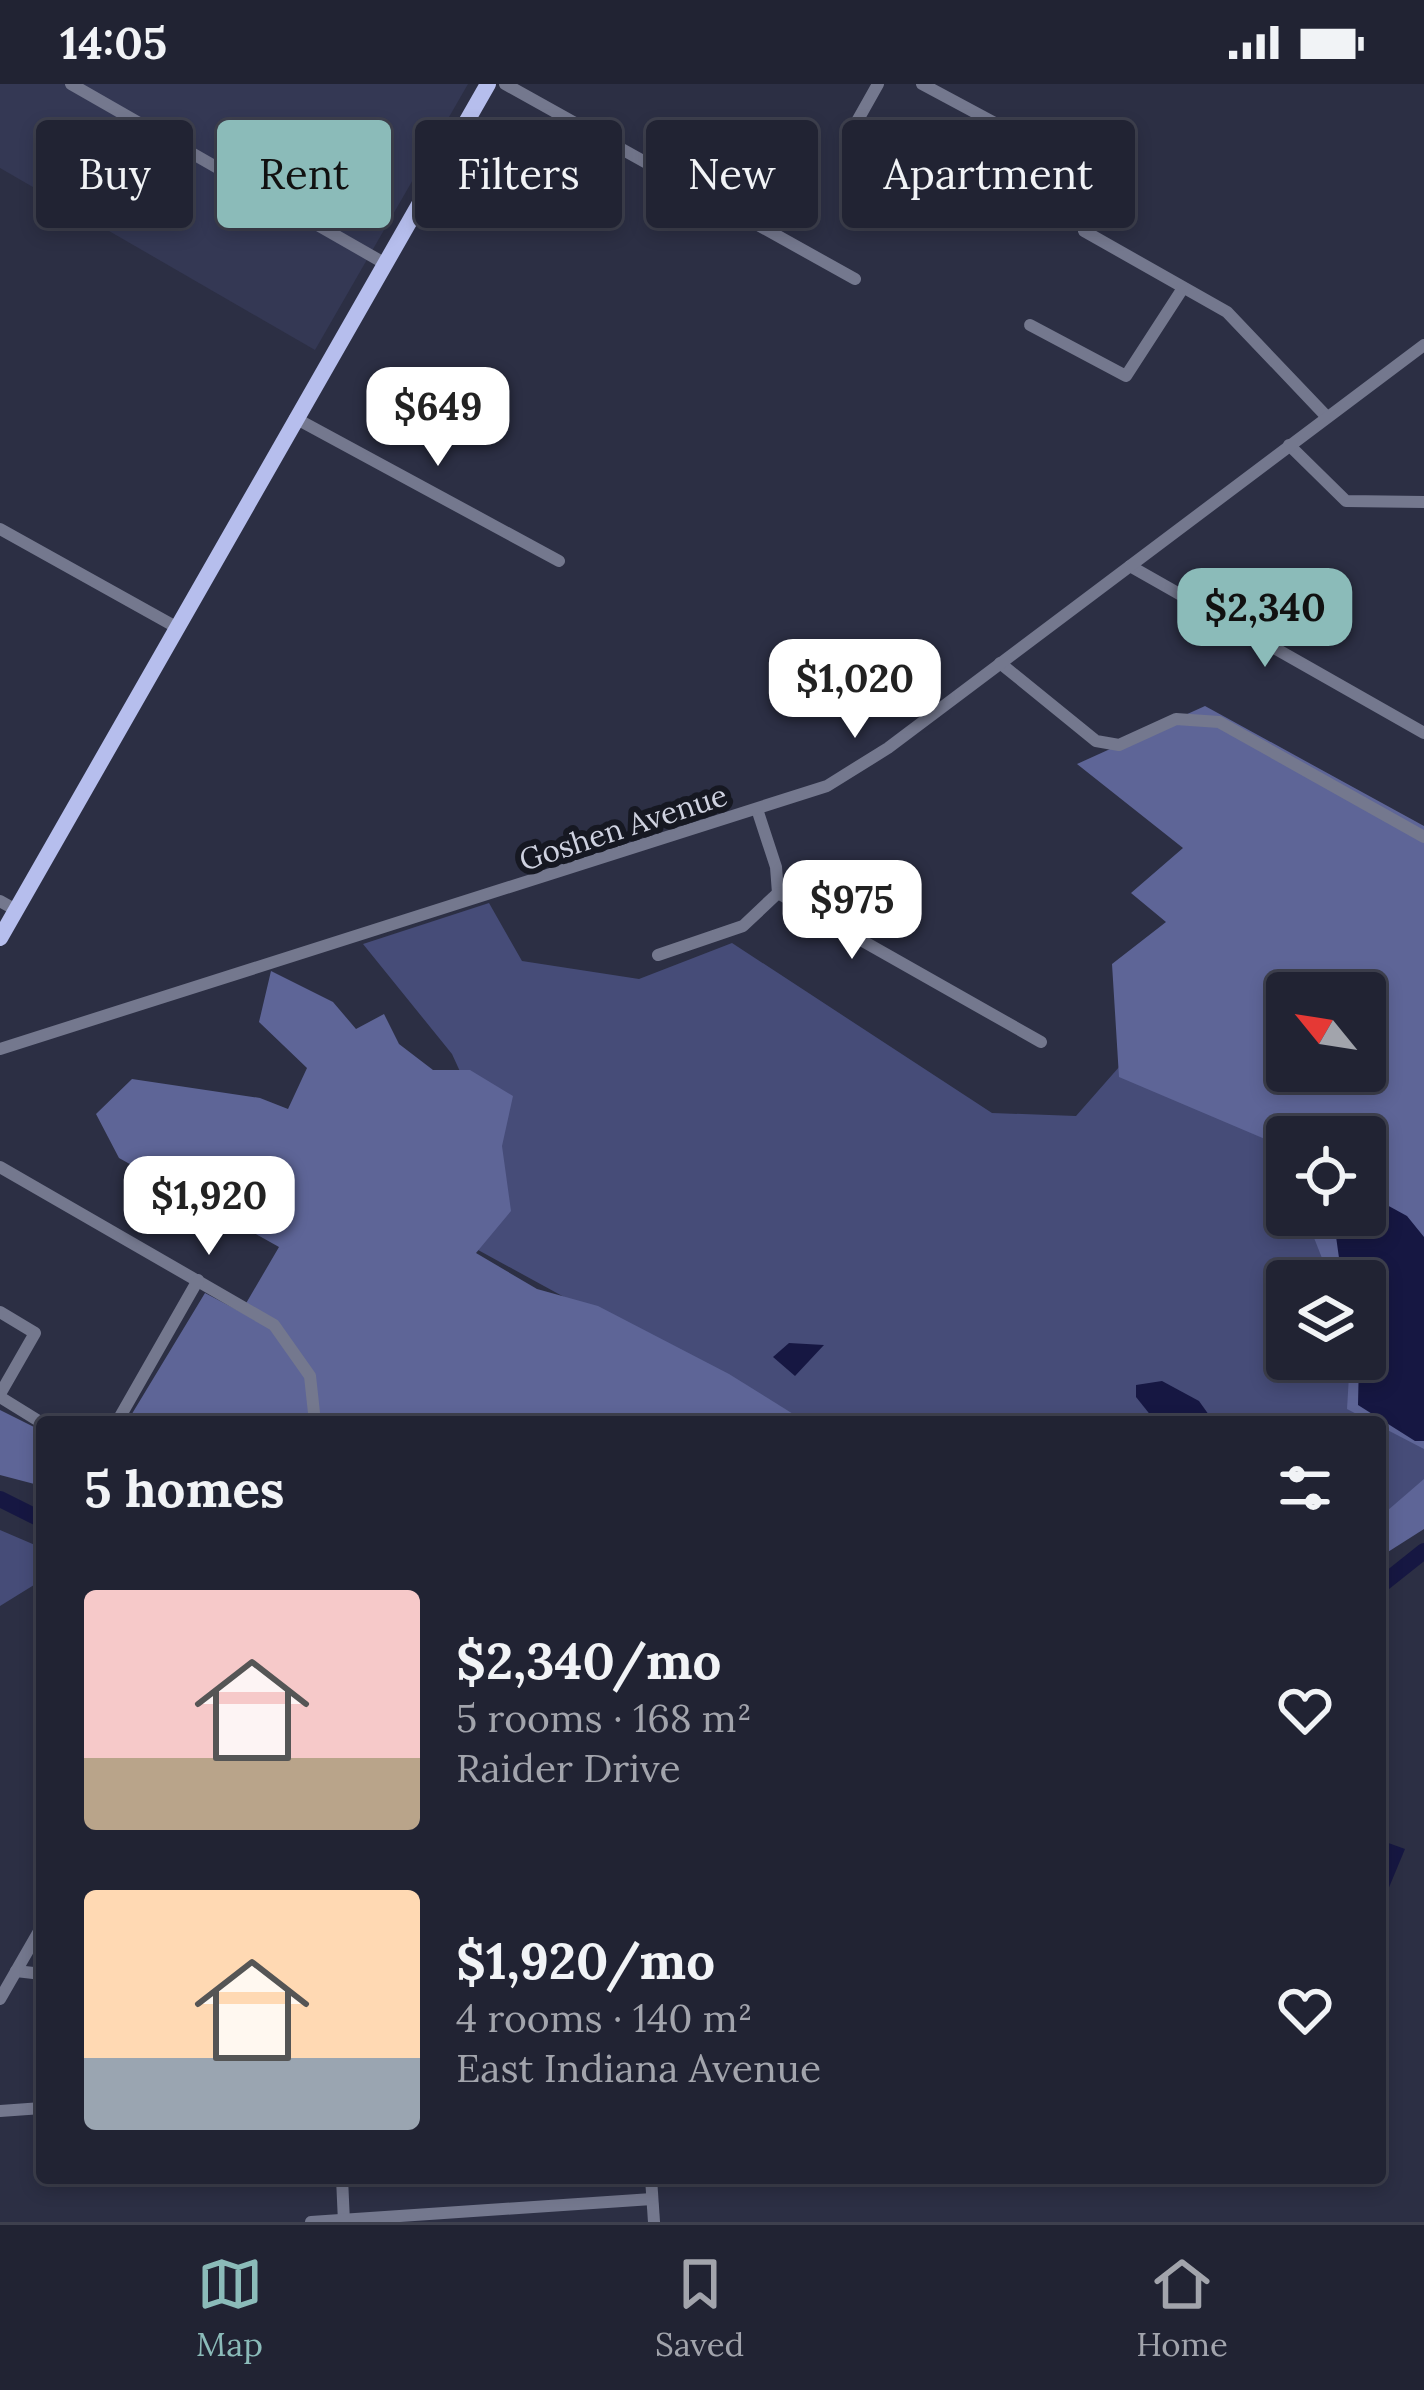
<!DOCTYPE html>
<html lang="en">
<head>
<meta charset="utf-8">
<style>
	body { margin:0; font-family:Lora,serif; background:#292b3b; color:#f1f3f6; height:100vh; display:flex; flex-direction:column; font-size:45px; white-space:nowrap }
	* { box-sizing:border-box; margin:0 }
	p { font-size:39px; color:#a2a4ac }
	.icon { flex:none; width:66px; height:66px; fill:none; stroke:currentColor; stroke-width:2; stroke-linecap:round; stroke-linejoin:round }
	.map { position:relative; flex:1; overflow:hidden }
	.sheet { position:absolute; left:36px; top:1332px; width:1350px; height:768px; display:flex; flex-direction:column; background:#212333; border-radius:12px; box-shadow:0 6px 18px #0003,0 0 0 3px #3e404e }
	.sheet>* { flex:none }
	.hud { position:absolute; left:36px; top:36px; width:1353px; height:108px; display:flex; gap:24px }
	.needle { width:78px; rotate:300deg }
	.controls { position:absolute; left:1266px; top:888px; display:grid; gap:24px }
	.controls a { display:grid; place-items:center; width:120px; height:120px; border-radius:12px; background:#212333; box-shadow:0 6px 18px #0003,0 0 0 3px #3e404e; font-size:60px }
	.price { position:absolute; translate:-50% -102px; padding:0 27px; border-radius:24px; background:#fff; color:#222; font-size:39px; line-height:78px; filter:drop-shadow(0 3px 6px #0008) }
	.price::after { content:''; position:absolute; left:50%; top:72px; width:36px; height:27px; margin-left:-18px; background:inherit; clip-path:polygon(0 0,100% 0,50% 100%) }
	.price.active { background:#8bbbb9; color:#111 }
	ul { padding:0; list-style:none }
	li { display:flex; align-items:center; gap:36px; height:300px; padding:0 48px }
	li span { display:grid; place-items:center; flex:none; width:336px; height:240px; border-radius:12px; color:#555 }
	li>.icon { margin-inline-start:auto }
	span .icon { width:144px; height:144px; fill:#fffc; stroke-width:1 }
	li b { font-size:51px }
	h2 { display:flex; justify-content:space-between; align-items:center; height:144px; padding:0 48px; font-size:51px }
	.pill { padding:0 42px; border-radius:12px; background:#212333; box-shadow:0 6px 18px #0003,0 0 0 3px #3e404e; font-size:42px; line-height:108px }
	.pill.active { background:#8bbbb9; color:#111 }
	.status { display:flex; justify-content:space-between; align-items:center; height:84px; padding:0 60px; background:#212333; direction:ltr }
	.status svg { height:33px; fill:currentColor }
	.dock { display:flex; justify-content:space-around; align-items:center; height:168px; border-top:3px solid #3e404e; background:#212333; font-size:33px; color:#a2a4ac }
	.dock a { display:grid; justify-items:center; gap:6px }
	.dock .active { color:#8bbbb9 }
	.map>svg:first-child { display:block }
	.built { fill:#343854 }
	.green { fill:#464c78; fill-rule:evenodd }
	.forest { fill:#5e6597; fill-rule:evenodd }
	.water { fill:#161742 }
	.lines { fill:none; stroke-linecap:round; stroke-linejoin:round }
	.river { stroke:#161742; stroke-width:16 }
	.minor { stroke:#74788e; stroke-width:12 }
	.major { stroke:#b6beed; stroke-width:16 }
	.labels { text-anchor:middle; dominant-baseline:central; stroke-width:12; stroke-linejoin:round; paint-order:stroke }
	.street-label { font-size:30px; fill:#cfd2e0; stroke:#161822 }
</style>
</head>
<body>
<div class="status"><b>14:05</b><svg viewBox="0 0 49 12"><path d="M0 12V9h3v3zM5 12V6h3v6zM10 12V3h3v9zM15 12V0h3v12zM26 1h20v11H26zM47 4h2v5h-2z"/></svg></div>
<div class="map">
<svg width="1424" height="2138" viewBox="0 0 1424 2138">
	<rect width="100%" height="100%" fill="#2c2f44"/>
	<path class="built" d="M 0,0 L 468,0 L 315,266 L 0,84 Z"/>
	<g class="green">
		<path d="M 489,819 L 522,877 L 639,895 L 732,859 L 992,1029 L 1076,1032 L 1127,974 L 1287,1053 L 1287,1131 L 1365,1131 L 1424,1232 L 1424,1426 L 1380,1454 L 1380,1338 L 780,1338 L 694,1284 L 469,1161 L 490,1053 L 452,970 L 363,860 ZM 1287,1197 L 1365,1197 L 1365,1275 L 1287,1275 Z"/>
		<path d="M 0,1446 L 42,1464 L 42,1496 L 0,1522 Z"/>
	</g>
	<g class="forest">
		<path d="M 1205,622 L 1424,742 L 1424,1365 L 1347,1325 L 1350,1275 L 1365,1275 L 1365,1197 L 1331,1197 L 1305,1131 L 1365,1131 L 1365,1053 L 1287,1053 L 1287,1085 L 1277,1060 L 1119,993 L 1112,880 L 1166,838 L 1131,809 L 1183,764 L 1077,680 ZM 1287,909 L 1365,909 L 1365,987 L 1287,987 Z"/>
		<path d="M 271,887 L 333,918 L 356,945 L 384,930 L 399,960 L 433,986 L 470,986 L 513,1012 L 502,1062 L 511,1127 L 476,1169 L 537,1205 L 598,1222 L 729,1290 L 806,1338 L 127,1338 L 205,1209 L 241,1228 L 279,1163 L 119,1074 L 96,1030 L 132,995 L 260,1014 L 288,1025 L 307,984 L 259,938 Z"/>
		<path d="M 0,1326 L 42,1347 L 42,1402 L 0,1391 Z"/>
		<path d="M 1424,1395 L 1424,1445 L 1380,1473 L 1380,1433 Z"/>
	</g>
	<g class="water">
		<path d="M 1365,1109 L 1407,1132 L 1424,1153 L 1424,1357 L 1415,1357 L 1358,1321 L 1359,1275 L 1365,1275 L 1365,1197 L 1349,1197 L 1340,1181 L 1333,1131 L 1365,1131 Z"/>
		<path d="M 789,1259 L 824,1261 L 795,1292 L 773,1273 Z"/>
		<path d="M 1162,1297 L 1199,1317 L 1214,1338 L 1156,1338 L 1136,1313 L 1136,1301 Z"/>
		<path d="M 1380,1756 L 1405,1765 L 1380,1825 Z"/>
	</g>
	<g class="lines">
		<g class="river">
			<path d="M 0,1415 L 42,1436"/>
			<path d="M 1380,1502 L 1424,1467"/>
		</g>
		<g class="minor">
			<path d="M 71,0 L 384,179"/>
			<path d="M 505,0 L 855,195"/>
			<path d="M 922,0 L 1006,45 L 974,101 L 959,110"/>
			<path d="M 851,48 L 878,0"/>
			<path d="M 1084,147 L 1227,228 L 1327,333"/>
			<path d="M 1030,241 L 1126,292 L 1183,204"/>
			<path d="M 295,334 L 559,477"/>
			<path d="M 1289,361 L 1346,417 L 1424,418"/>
			<path d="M 0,445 L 176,543"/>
			<path d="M 1130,482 L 1424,649"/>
			<path d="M 1000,579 L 1096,657 L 1119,661 L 1176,635 L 1219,638 L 1424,753"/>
			<path d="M 757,725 L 776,783 L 778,809 L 1041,958"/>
			<path d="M 0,817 L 16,826"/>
			<path d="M 658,871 L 743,842 L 778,809"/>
			<path d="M 0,965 L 827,702 L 888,664 L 1424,261"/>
			<path d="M 0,1083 L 274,1241 L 310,1292 L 315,1338"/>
			<path d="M 0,1228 L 35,1249 L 0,1310"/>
			<path d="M 0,1313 L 42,1339"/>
			<path d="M 117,1338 L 198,1196"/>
			<path d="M 16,1887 L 42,1890"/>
			<path d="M 0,1915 L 42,1842"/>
			<path d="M 0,2027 L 42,2024"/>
			<path d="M 342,2094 L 344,2138"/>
			<path d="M 651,2094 L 654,2138"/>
			<path d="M 311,2138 L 652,2115"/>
		</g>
		<path class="major" d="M 0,854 L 488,0"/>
	</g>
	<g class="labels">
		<g class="street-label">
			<text transform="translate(623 743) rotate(-18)">Goshen Avenue</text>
		</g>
	</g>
</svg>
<div class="controls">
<a><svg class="needle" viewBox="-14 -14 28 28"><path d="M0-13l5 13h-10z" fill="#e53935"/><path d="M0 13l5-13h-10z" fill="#a2a4ac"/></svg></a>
<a><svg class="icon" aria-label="locate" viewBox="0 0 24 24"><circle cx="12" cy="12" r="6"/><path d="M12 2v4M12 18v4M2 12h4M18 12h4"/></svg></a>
<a><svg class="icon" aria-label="layers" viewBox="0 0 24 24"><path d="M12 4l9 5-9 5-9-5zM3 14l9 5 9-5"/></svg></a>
</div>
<b class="price" style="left:438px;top:385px">$649</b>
<b class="price active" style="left:1265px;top:586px">$2,340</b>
<b class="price" style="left:855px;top:657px">$1,020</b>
<b class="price" style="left:852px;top:878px">$975</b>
<b class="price" style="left:209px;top:1174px">$1,920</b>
<div class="hud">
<a class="pill">Buy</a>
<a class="pill active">Rent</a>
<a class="pill">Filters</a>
<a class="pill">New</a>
<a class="pill">Apartment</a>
</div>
<section class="sheet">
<h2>5 homes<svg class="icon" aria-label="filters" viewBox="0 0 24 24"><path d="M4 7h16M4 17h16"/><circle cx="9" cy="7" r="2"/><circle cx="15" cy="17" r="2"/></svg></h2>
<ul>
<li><span style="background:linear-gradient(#f6c9c9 70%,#b9a48a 0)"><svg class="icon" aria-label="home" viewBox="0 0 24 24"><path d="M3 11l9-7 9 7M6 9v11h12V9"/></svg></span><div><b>$2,340/mo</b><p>5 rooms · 168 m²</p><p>Raider Drive</p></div><svg class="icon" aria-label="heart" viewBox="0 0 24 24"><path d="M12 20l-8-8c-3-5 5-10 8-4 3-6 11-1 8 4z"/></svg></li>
<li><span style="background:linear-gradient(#ffd9b3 70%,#9aa5b1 0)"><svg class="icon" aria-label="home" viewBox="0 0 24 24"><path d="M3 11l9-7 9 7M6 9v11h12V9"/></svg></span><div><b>$1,920/mo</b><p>4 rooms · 140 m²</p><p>East Indiana Avenue</p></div><svg class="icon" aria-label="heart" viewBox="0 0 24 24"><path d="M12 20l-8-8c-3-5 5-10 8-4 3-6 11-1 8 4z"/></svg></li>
</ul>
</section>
</div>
<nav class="dock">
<a class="active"><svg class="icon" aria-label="map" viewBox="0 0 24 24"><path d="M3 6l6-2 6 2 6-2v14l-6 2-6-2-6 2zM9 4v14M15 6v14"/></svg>Map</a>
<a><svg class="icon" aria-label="saved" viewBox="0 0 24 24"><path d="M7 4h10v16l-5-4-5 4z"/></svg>Saved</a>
<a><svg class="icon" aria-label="home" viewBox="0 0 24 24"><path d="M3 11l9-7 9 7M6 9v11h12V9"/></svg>Home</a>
</nav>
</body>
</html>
